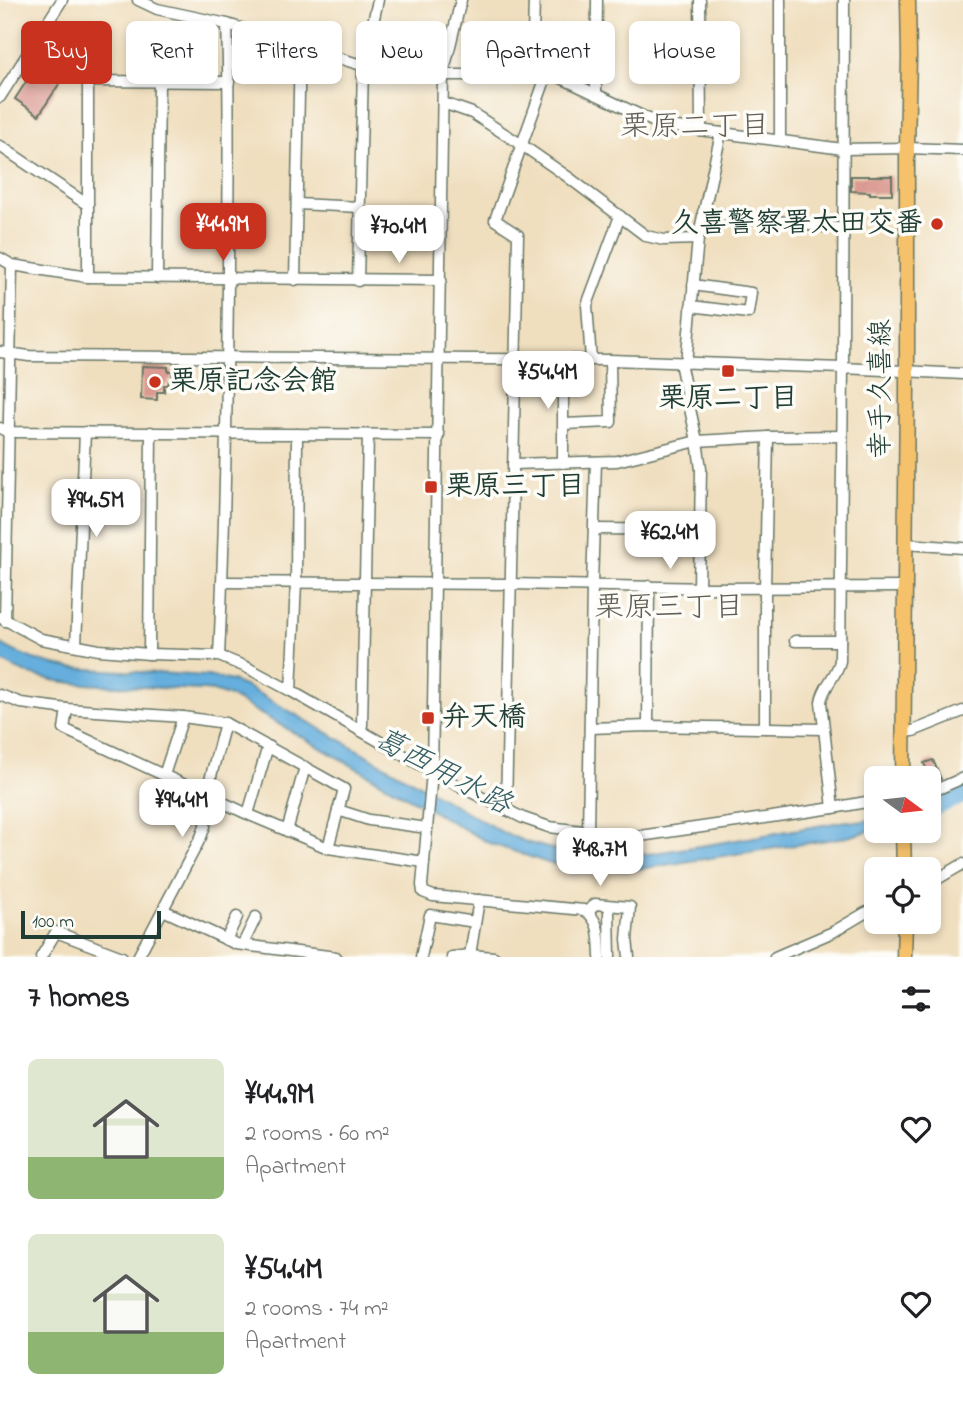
<!DOCTYPE html>
<html lang="en">
<head>
<meta charset="utf-8">
<style>
	body { margin:0; font-family:"Indie Flower","Klee One",sans-serif; background:#f6f6f6; color:#202124; height:100vh; display:flex; flex-direction:column; font-size:26px; white-space:nowrap }
	* { box-sizing:border-box; margin:0 }
	p { font-size:23px; color:#757577 }
	.icon { flex:none; width:38px; height:38px; fill:none; stroke:currentColor; stroke-width:2; stroke-linecap:round; stroke-linejoin:round }
	.map { position:relative; height:957px; overflow:hidden }
	.panel { display:flex; flex-direction:column; background:#fff; flex:1 }
	.panel>* { flex:none }
	.guide { position:absolute; left:21px; top:21px; width:922px; height:63px; display:flex; gap:14px }
	.needle { width:46px; rotate:105deg }
	.fabs { position:absolute; left:864px; top:766px; display:grid; gap:14px }
	.fabs a { display:grid; place-items:center; width:77px; height:77px; border-radius:10px; background:#fff; box-shadow:0 4px 10px #0003; font-size:35px }
	.scale { position:absolute; left:21px; bottom:18px; width:140px; box-sizing:border-box; padding-left:7px; border:4px solid #1f3d34; border-top:0; font-size:19px; line-height:24px; white-space:nowrap; color:#1f3d34; -webkit-text-stroke:5px #fdfcf7; paint-order:stroke }
	.price { position:absolute; translate:-50% -60px; padding:0 16px; border-radius:14px; background:#fff; color:#222; font-size:23px; line-height:46px; filter:drop-shadow(0 2px 4px #0008) }
	.price::after { content:''; position:absolute; left:50%; top:42px; width:21px; height:16px; margin-left:-10px; background:inherit; clip-path:polygon(0 0,100% 0,50% 100%) }
	.price.selected { background:#c8321e; color:#fff }
	ul { padding:0; list-style:none }
	li { display:flex; align-items:center; gap:21px; height:175px; padding:0 28px }
	li span { display:grid; place-items:center; flex:none; width:196px; height:140px; border-radius:10px; color:#555 }
	li>.icon { margin-inline-start:auto }
	span .icon { width:84px; height:84px; fill:#fffc; stroke-width:1 }
	li b { font-size:30px }
	h2 { display:flex; justify-content:space-between; align-items:center; height:84px; padding:0 28px; font-size:30px }
	.chip { padding:0 24px; border-radius:10px; background:#fff; box-shadow:0 4px 10px #0003; font-size:24px; line-height:63px }
	.chip.selected { background:#c8321e; color:#fff }
	.map>svg:first-child { display:block }
	.water { fill:#65aedd; stroke:#427688; stroke-width:2 }
	.lines { fill:none; stroke-linecap:round; stroke-linejoin:round }
	.river { stroke:#65aedd; stroke-width:18 }
	.building { fill:#da9a92 }
	.minor-casing { stroke:#687665; stroke-width:13 }
	.major-casing { stroke:#687665; stroke-width:17 }
	.minor { stroke:#fff; stroke-width:10 }
	.major { stroke:#f5c16b; stroke-width:14 }
	.poi-dot { fill:#c8321e; stroke:#fdfcf7; stroke-width:2.5 }
	.labels { text-anchor:middle; dominant-baseline:central; stroke-width:7; stroke-linejoin:round; paint-order:stroke }
	.poi-label { font-size:28px; font-weight:bold; fill:#1f3d34; stroke:#fdfcf7; text-anchor:start }
	.street-label { font-size:28px; fill:#1f3d34; stroke:#fdfcf7 }
	.neighbourhood-label { font-size:30px; fill:#605e55; stroke:#fdfcf7 }
	.water-label { font-size:30px; font-style:italic; fill:#345f67; stroke:#fdfcf7 }
</style>
</head>
<body>
<div class="map">
<svg width="963" height="957" viewBox="0 0 963 957">
	<rect width="100%" height="100%" fill="#fdfcf7"/>
	<filter id="ink" filterUnits="userSpaceOnUse"><feTurbulence type="fractalNoise" baseFrequency=".0143" numOctaves="2"/><feDisplacementMap in="SourceGraphic" scale="14" xChannelSelector="R" yChannelSelector="G"/><feConvolveMatrix kernelMatrix="1 2 1 2 8 2 1 2 1" color-interpolation-filters="sRGB"/></filter>
	<filter id="wash" filterUnits="userSpaceOnUse"><feTurbulence type="fractalNoise" baseFrequency=".00686" numOctaves="4" result="noise"/><feDisplacementMap in="SourceGraphic" scale="28" xChannelSelector="R" yChannelSelector="G"/><feGaussianBlur stdDeviation="1.57" result="paint"/><feColorMatrix in="noise" values="0 0 0 0 0 0 0 0 0 0 0 0 0 0 0 0 0 1.4 0 .05"/><feComposite in="paint" operator="in"/></filter>
	<g filter="url(#wash)">
		<rect width="100%" height="100%" fill="#f0dfbf"/>
		<path class="water" d="M 0,643 C 22,657 45,664 71,668 L 208,676 L 232,681 L 247,687 L 502,832 L 526,842 L 555,850 L 590,854 L 630,855 L 648,854 L 719,843 L 846,821 L 858,822 L 877,819 L 877,829 L 847,837 L 632,870 L 590,870 L 548,863 L 489,843 L 231,697 L 213,691 L 203,690 C 175,689 148,687 121,686 C 76,684 40,684 0,660 Z"/>
		<g class="lines">
			<path class="river" d="M 929,809 L 963,795"/>
		</g>
		<g id="blocks">
			<g class="building">
				<path d="M 37,65 L 61,81 L 39,115 L 15,99 Z"/>
				<path d="M 851,176 L 892,176 L 892,194 L 870,194 L 870,192 L 851,191 Z"/>
				<path d="M 142,366 L 168,367 L 168,371 L 173,371 L 172,380 L 169,380 L 168,385 L 164,385 L 164,392 L 157,392 L 157,400 L 141,399 Z"/>
				<path d="M 933,760 L 941,779 L 932,783 L 924,763 Z"/>
			</g>
		</g>
	</g>
	<g filter="url(#ink)">
		<use href="#blocks" fill-opacity="0" stroke="#687665" stroke-width="2"/>
		<g class="lines">
			<defs>
				<g id="minor">
					<path d="M 138,0 L 157,9 L 227,24 L 394,75 L 555,75 L 661,125 L 843,149 L 907,148 L 963,150"/>
					<path d="M 461,0 L 443,75 L 432,772 L 422,885 L 423,892 L 433,896 L 584,910 C 601,920 599,939 600,957"/>
					<path d="M 700,0 L 701,130"/>
					<path d="M 780,0 L 780,139"/>
					<path d="M 34,45 L 88,81 L 229,82"/>
					<path d="M 532,74 L 534,0"/>
					<path d="M 88,81 L 88,277"/>
					<path d="M 596,93 L 597,0"/>
					<path d="M 0,97 L 62,0"/>
					<path d="M 443,103 L 472,113 L 522,145 L 568,177 L 646,236 L 664,240 L 698,239"/>
					<path d="M 0,146 L 88,205"/>
					<path d="M 297,204 L 360,207"/>
					<path d="M 703,212 L 843,229"/>
					<path d="M 0,258 L 12,265 L 88,277 L 441,280"/>
					<path d="M 157,278 L 159,81"/>
					<path d="M 295,280 L 300,46"/>
					<path d="M 358,281 L 363,67 L 378,0"/>
					<path d="M 691,306 L 748,313 L 751,293 L 693,285"/>
					<path d="M 0,352 L 29,356 L 610,360 L 843,368 L 963,374"/>
					<path d="M 591,360 L 587,305 L 620,216"/>
					<path d="M 680,363 L 697,441 L 701,469 L 699,587"/>
					<path d="M 686,363 L 698,239 L 721,133"/>
					<path d="M 564,424 L 611,422 L 610,360"/>
					<path d="M 0,428 L 8,432 L 439,435"/>
					<path d="M 563,463 L 563,359"/>
					<path d="M 513,464 L 617,461 L 697,441 L 768,437 L 842,436"/>
					<path d="M 594,529 L 699,530"/>
					<path d="M 906,544 L 963,548"/>
					<path d="M 222,582 L 510,584 L 710,588 L 905,587"/>
					<path d="M 0,617 L 41,639 L 99,650 L 149,654 L 219,656 L 246,667 L 291,691 L 449,781 L 523,818 L 549,827 L 633,837 L 833,808 L 877,800"/>
					<path d="M 5,621 L 12,265"/>
					<path d="M 795,641 L 840,641"/>
					<path d="M 76,645 L 85,432"/>
					<path d="M 149,654 L 151,432"/>
					<path d="M 219,656 C 225,530 227,405 228,279 C 228,194 230,109 227,24"/>
					<path d="M 291,691 L 296,583 L 297,434"/>
					<path d="M 0,695 L 21,703 L 67,709 L 183,717 L 225,723 L 344,789 L 328,848"/>
					<path d="M 67,709 L 64,729 L 252,816 L 328,848 L 424,862"/>
					<path d="M 648,726 L 649,586"/>
					<path d="M 590,728 L 648,726 L 823,729"/>
					<path d="M 765,728 L 765,588 L 768,437"/>
					<path d="M 360,731 L 362,725 L 368,435"/>
					<path d="M 903,732 L 913,731 L 963,711"/>
					<path d="M 164,775 L 183,717"/>
					<path d="M 929,793 L 963,778"/>
					<path d="M 833,808 L 821,702 C 823,686 837,676 840,661 L 843,368 L 844,0"/>
					<path d="M 338,810 L 369,820 L 427,828"/>
					<path d="M 506,810 L 518,235 L 495,220 L 547,74"/>
					<path d="M 248,814 L 268,746"/>
					<path d="M 287,831 L 305,767"/>
					<path d="M 588,833 L 592,585 L 596,462"/>
					<path d="M 929,884 L 963,864"/>
					<path d="M 163,910 L 236,944 L 336,957"/>
					<path d="M 588,912 L 595,904 L 630,907 L 627,939 L 629,957"/>
					<path d="M 609,913 L 610,957"/>
					<path d="M 226,940 L 237,917"/>
					<path d="M 243,944 L 256,917"/>
					<path d="M 470,955 L 479,900"/>
					<path d="M 41,957 L 56,932 L 122,957"/>
					<path d="M 138,957 L 201,837 L 205,826 L 206,795 L 225,723"/>
					<path d="M 421,957 L 430,915 L 475,922"/>
					<path d="M 452,957 L 470,955 L 494,957"/>
					<path d="M 775,957 L 833,932 L 865,913 L 877,908"/>
				</g>
				<g id="major">
					<path d="M 903,779 L 907,390 L 907,148 L 909,57 L 908,0"/>
					<path d="M 903,831 L 904,870"/>
					<path d="M 904,957 L 905,922"/>
				</g>
			</defs>
			<use href="#minor" class="minor-casing"/>
			<use href="#major" class="major-casing"/>
			<use href="#minor" class="minor"/>
			<use href="#major" class="major"/>
		</g>
	</g>
	<g class="poi-dot">
		<circle cx="937" cy="224" r="7"/>
		<rect x="721" y="364" width="14" height="14" rx="3.5"/>
		<circle cx="155" cy="382" r="7"/>
		<rect x="424" y="480" width="14" height="14" rx="3.5"/>
		<rect x="421" y="711" width="14" height="14" rx="3.5"/>
	</g>
	<g class="labels">
		<g class="poi-label">
			<text x="923" y="224" text-anchor="end">久喜警察署太田交番</text>
			<text x="169" y="382">栗原記念会館</text>
			<text x="728" y="399" text-anchor="middle">栗原二丁目</text>
			<text x="445" y="487">栗原三丁目</text>
			<text x="442" y="718">弁天橋</text>
		</g>
		<g class="street-label">
			<text transform="translate(882 389) rotate(-90)">幸手久喜線</text>
		</g>
		<g class="neighbourhood-label">
			<text x="695" y="128">栗原二丁目</text>
			<text x="669" y="609">栗原三丁目</text>
		</g>
		<g class="water-label">
			<text transform="translate(442 773) rotate(28)">葛西用水路</text>
		</g>
	</g>
</svg>
<div class="fabs">
<a><svg class="needle" viewBox="-14 -14 28 28"><path d="M0-13l5 13h-10z" fill="#e53935"/><path d="M0 13l5-13h-10z" fill="#757577"/></svg></a>
<a><svg class="icon" aria-label="locate" viewBox="0 0 24 24"><circle cx="12" cy="12" r="6"/><path d="M12 2v4M12 18v4M2 12h4M18 12h4"/></svg></a>
</div>
<div class="scale">100 m</div>
<b class="price selected" style="left:223px;top:263px">¥44.9M</b>
<b class="price" style="left:399px;top:265px">¥70.4M</b>
<b class="price" style="left:548px;top:411px">¥54.4M</b>
<b class="price" style="left:96px;top:539px">¥94.5M</b>
<b class="price" style="left:670px;top:571px">¥62.4M</b>
<b class="price" style="left:182px;top:839px">¥94.4M</b>
<b class="price" style="left:600px;top:888px">¥48.7M</b>
<div class="guide">
<a class="chip selected">Buy</a>
<a class="chip">Rent</a>
<a class="chip">Filters</a>
<a class="chip">New</a>
<a class="chip">Apartment</a>
<a class="chip">House</a>
</div>
</div>
<section class="panel">
<h2>7 homes<svg class="icon" aria-label="filters" viewBox="0 0 24 24"><path d="M4 7h16M4 17h16"/><circle cx="9" cy="7" r="2"/><circle cx="15" cy="17" r="2"/></svg></h2>
<ul>
<li><span style="background:linear-gradient(#dfe7d0 70%,#8fb573 0)"><svg class="icon" aria-label="home" viewBox="0 0 24 24"><path d="M3 11l9-7 9 7M6 9v11h12V9"/></svg></span><div><b>¥44.9M</b><p>2 rooms · 60 m²</p><p>Apartment</p></div><svg class="icon" aria-label="heart" viewBox="0 0 24 24"><path d="M12 20l-8-8c-3-5 5-10 8-4 3-6 11-1 8 4z"/></svg></li>
<li><span style="background:linear-gradient(#dfe7d0 70%,#8fb573 0)"><svg class="icon" aria-label="home" viewBox="0 0 24 24"><path d="M3 11l9-7 9 7M6 9v11h12V9"/></svg></span><div><b>¥54.4M</b><p>2 rooms · 74 m²</p><p>Apartment</p></div><svg class="icon" aria-label="heart" viewBox="0 0 24 24"><path d="M12 20l-8-8c-3-5 5-10 8-4 3-6 11-1 8 4z"/></svg></li>
</ul>
</section>
</body>
</html>
